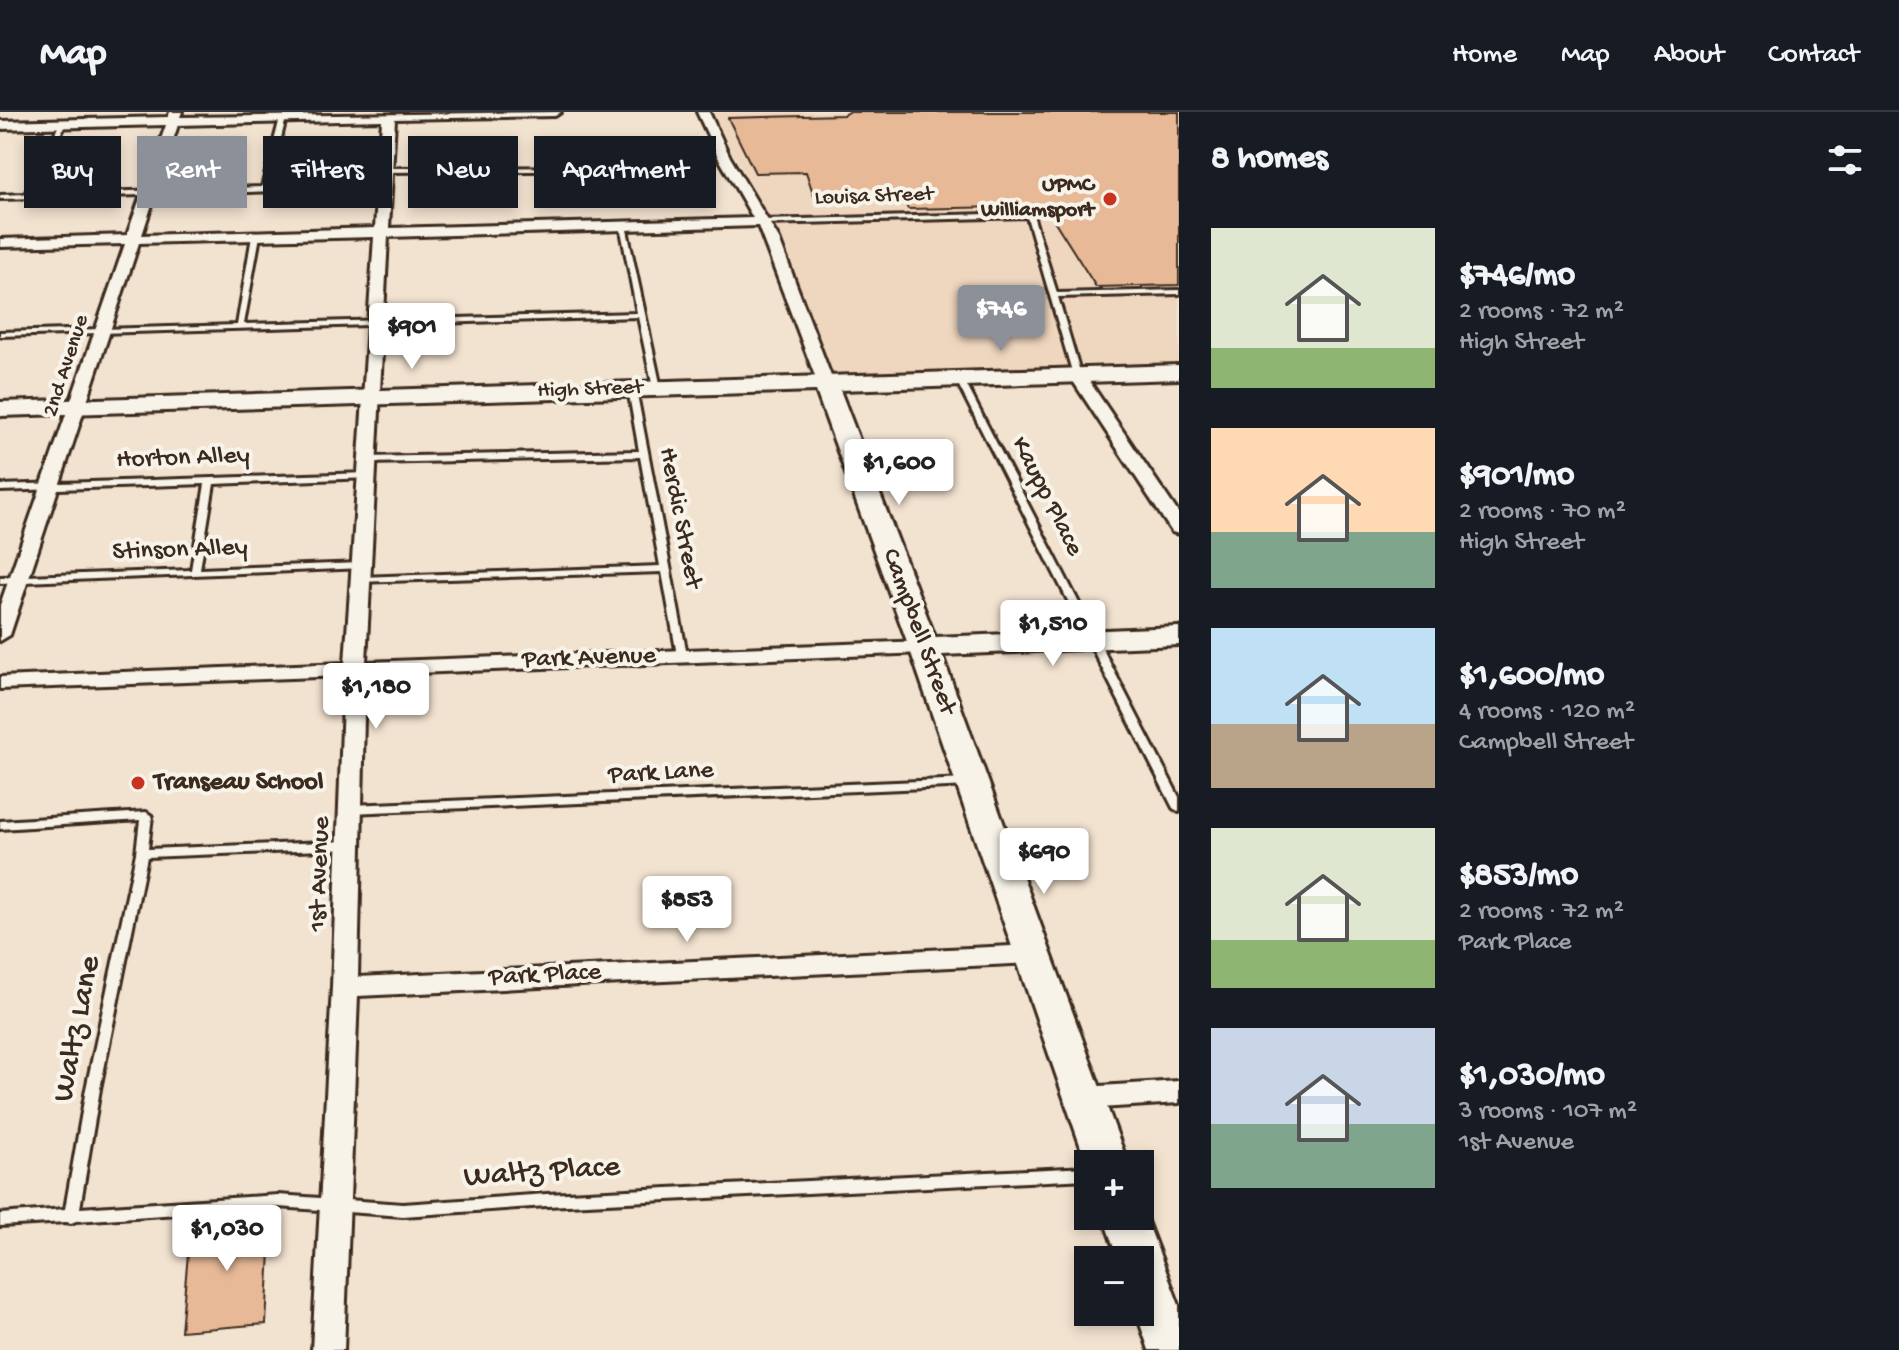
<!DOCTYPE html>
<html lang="en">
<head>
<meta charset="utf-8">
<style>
	body { margin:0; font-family:"Gochi Hand",sans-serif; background:#20242c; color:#f1f3f6; height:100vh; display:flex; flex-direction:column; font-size:30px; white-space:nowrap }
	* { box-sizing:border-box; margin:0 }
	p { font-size:26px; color:#9ea1a6 }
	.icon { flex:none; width:44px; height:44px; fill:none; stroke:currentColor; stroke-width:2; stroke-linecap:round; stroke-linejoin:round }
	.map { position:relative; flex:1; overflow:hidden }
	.side { display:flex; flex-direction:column; background:#171b24; width:720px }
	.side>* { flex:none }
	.hud { position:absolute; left:24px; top:24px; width:760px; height:72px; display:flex; gap:16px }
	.fabs { position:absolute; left:1074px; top:1038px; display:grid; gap:16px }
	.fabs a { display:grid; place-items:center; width:80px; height:80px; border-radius:0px; background:#171b24; box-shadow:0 4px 12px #0003; font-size:40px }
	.price { position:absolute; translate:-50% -68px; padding:0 18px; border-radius:8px; background:#fff; color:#222; font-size:26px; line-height:52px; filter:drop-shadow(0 2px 4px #0008) }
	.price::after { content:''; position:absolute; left:50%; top:48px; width:24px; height:18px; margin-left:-12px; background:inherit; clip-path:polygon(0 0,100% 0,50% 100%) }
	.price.selected { background:#8c9099; color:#fff }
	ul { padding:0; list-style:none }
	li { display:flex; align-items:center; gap:24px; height:200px; padding:0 32px }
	li span { display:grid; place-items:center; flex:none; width:224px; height:160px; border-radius:0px; color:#555 }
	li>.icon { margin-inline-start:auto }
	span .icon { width:96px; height:96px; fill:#fffc; stroke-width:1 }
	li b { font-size:34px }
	h2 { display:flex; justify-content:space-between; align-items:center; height:96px; padding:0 32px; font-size:34px }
	.chip { padding:0 28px; border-radius:0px; background:#171b24; box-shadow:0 4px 12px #0003; font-size:28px; line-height:72px }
	.chip.selected { background:#8c9099; color:#fff }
	header { display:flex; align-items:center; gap:48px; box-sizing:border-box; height:112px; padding:0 40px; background:#171b24; border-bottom:2px solid #363941 }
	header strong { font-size:38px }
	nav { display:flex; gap:44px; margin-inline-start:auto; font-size:28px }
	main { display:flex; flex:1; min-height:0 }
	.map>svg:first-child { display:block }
	.built { fill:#efd6bf }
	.building { fill:#e7b997; stroke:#3b2a1e; stroke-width:2 }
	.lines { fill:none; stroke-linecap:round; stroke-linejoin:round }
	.lane-casing { stroke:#3b2a1e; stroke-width:6 }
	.street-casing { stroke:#3b2a1e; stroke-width:6 }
	.secondary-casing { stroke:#3b2a1e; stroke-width:6 }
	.lane { fill:#f7f3e8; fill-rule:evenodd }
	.street { fill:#f7f3e8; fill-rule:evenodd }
	.secondary { fill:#f7f3e8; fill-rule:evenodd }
	.poi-dot { fill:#c8321e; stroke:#f7f3e8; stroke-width:3 }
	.labels { text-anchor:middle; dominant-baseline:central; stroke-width:8; stroke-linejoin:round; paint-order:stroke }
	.far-poi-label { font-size:22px; font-weight:bold; fill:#3b2a1e; stroke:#f7f3e8; text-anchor:end }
	.far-street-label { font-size:22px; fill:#3b2a1e; stroke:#f7f3e8 }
	.street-label { font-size:26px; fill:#3b2a1e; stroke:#f7f3e8 }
	.poi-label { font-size:26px; font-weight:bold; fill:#3b2a1e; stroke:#f7f3e8; text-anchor:start }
	.near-street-label { font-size:32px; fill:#3b2a1e; stroke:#f7f3e8 }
</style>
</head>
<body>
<header>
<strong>Map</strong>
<nav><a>Home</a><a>Map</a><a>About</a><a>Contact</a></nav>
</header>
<main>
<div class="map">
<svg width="1179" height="1238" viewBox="0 0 1179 1238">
	<rect width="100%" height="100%" fill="#f2e2d0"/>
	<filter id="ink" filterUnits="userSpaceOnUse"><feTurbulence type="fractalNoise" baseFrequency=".0125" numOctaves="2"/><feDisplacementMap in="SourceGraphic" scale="16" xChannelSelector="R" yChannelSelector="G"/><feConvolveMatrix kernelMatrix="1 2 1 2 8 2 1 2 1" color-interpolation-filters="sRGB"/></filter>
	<g filter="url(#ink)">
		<path class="built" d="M 711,0 L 1179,0 L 1179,254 L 832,265 L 769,107 Z"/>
		<g class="building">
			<path d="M 849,0 L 1179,0 L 1179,173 L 1096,175 L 1045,94 L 908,97 L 902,86 L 857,91 L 830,84 L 814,84 L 806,60 L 755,61 L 728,6 L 844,3 Z"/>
			<path d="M 272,1103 L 266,1212 L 181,1219 L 191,1109 Z"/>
		</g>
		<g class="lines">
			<defs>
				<g id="lane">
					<path d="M 283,4 L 286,6 L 269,75 L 383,72 L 386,74 L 383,76 L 0,87 L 0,83 L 25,82 L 60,11 L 63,9 L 66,11 L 32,82 L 262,75 L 280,6 Z"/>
					<path d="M 649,55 L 652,57 L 651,58 L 384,60 L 381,58 L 384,56 Z"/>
					<path d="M 1030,101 L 1033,103 L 1057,181 L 1179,178 L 1179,182 L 1058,185 L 1081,263 L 1080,265 L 1077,265 L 1073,263 L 1027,105 L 763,112 L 760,110 L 763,108 Z"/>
					<path d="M 623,111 L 626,113 L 661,276 L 657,278 L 653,276 L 638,205 L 0,224 L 0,220 L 237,213 L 252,124 L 256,122 L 260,124 L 244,212 L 637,201 L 620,113 Z"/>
					<path d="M 956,264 L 962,264 L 963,266 L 1179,685 L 1179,700 L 1173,696 L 955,266 Z"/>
					<path d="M 629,275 L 635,275 L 636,277 L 687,543 L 686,545 L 682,546 L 677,543 L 662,460 L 357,470 L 355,468 L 357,466 L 360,465 L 660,454 L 640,345 L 368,351 L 364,348 L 368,345 L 639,339 L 628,277 Z"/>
					<path d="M 367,361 L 371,364 L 370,366 L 214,372 L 200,457 L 361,451 L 366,454 L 364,456 L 0,471 L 0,465 L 191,458 L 205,372 L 0,379 L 0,373 Z"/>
					<path d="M 967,667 L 971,668 L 973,671 L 971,674 L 351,701 L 345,697 L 351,693 Z"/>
					<path d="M 146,700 L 152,704 L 148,737 L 349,729 L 355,733 L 349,737 L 147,745 L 100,977 L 80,1096 L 278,1083 L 403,1092 L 547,1082 L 1088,1055 L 1088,1067 L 547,1094 L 403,1104 L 278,1095 L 76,1109 L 71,1111 L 66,1110 L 0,1114 L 0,1102 L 65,1097 L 86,977 L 136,741 L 140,708 L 0,717 L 0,709 Z"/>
				</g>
				<g id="street">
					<path d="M 170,0 L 182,0 L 180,5 L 561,0 L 555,4 L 395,7 L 389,116 L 753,106 L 718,45 L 697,0 L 709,0 L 730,45 L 779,127 L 834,272 L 826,277 L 818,272 L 758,114 L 388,125 L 366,550 L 924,529 L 934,535 L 924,541 L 365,563 L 358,865 L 1033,833 L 1042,836 L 1046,842 L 1042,848 L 1033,851 L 358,884 L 344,1238 L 312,1238 L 332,875 L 344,564 L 0,577 L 0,565 L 345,551 L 374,125 L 139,131 L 10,523 L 0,529 L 0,493 L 125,132 L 0,135 L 0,127 L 127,123 L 166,13 L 0,17 L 0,9 L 168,5 ZM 382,8 L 375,116 L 142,123 L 178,13 Z"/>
					<path d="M 1077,258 L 1083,260 L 1179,402 L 1179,422 L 1172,420 L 1069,263 Z"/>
					<path d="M 1179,969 L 1179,991 L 1084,997 L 1074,994 L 1070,986 L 1074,978 L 1084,975 Z"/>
				</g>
				<g id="secondary">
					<path d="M 1179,253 L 1179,267 L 840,278 L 935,525 L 1179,515 L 1179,533 L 942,543 L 1128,1052 L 1088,1052 L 1088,1056 L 909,535 L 816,279 L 0,304 L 0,290 Z"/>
					<path d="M 1140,1091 L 1179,1193 L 1179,1238 L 1149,1238 L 1136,1200 L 1140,1200 L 1140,1148 L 1118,1148 L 1103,1104 L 1140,1104 Z"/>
				</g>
			</defs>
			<use href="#lane" class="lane-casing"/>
			<use href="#street" class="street-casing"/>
			<use href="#secondary" class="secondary-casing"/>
			<use href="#lane" class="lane"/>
			<use href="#street" class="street"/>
			<use href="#secondary" class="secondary"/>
		</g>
	</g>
	<g class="poi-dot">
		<circle cx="1110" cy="87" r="8"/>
		<circle cx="138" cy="671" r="8"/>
	</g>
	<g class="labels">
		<g class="far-poi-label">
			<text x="1094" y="74">UPMC<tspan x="1094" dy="25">Williamsport</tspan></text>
		</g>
		<g class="far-street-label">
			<text transform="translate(874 85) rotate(-2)">Louisa Street</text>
			<text transform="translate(67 254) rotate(-72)">2nd Avenue</text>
			<text transform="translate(590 278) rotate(-2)">High Street</text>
		</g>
		<g class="street-label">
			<text transform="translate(183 347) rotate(-2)">Horton Alley</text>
			<text transform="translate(1046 385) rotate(63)">Kaupp Place</text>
			<text transform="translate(679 406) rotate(79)">Herdic Street</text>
			<text transform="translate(180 439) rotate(-2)">Stinson Alley</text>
			<text transform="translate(918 520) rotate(70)">Campbell Street</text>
			<text transform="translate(589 547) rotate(-2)">Park Avenue</text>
			<text transform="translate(661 662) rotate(-3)">Park Lane</text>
			<text transform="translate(321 762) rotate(-88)">1st Avenue</text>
			<text transform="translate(545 864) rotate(-3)">Park Place</text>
		</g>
		<g class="poi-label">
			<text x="154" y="671">Transeau School</text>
		</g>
		<g class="near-street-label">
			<text transform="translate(78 917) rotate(-79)">Waltz Lane</text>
			<text transform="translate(542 1061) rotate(-4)">Waltz Place</text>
		</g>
	</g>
</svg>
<div class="fabs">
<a>+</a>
<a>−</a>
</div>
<b class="price selected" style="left:1001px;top:241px">$746</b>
<b class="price" style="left:412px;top:259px">$901</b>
<b class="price" style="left:899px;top:395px">$1,600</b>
<b class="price" style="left:1053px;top:556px">$1,510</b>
<b class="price" style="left:376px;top:619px">$1,180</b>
<b class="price" style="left:1044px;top:784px">$690</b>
<b class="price" style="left:687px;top:832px">$853</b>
<b class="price" style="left:227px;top:1161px">$1,030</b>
<div class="hud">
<a class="chip">Buy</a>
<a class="chip selected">Rent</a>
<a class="chip">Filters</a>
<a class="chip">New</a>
<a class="chip">Apartment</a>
</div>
</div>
<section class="side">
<h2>8 homes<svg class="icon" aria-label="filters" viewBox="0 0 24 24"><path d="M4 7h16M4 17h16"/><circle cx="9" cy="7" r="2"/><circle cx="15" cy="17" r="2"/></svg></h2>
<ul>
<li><span style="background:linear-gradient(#dfe7d0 75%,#8fb573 0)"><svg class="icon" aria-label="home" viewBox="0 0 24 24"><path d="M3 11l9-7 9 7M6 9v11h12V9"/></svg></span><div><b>$746/mo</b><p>2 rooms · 72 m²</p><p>High Street</p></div></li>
<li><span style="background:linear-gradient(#ffd9b3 65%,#7fa58c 0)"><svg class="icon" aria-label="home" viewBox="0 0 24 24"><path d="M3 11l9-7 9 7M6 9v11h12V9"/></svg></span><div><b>$901/mo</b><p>2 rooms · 70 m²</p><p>High Street</p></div></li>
<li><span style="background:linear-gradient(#bfe0f5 60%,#b9a48a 0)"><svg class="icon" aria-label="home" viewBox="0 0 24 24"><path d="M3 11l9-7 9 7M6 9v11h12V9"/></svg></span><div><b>$1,600/mo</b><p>4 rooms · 120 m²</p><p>Campbell Street</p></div></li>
<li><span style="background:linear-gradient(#dfe7d0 70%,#8fb573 0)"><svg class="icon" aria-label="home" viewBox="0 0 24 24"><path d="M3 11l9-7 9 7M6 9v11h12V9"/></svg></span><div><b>$853/mo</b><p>2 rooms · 72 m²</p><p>Park Place</p></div></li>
<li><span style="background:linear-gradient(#c9d6e8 60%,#7fa58c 0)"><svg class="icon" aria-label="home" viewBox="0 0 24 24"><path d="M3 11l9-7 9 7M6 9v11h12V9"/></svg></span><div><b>$1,030/mo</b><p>3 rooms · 107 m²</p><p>1st Avenue</p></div></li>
</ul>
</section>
</main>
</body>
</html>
